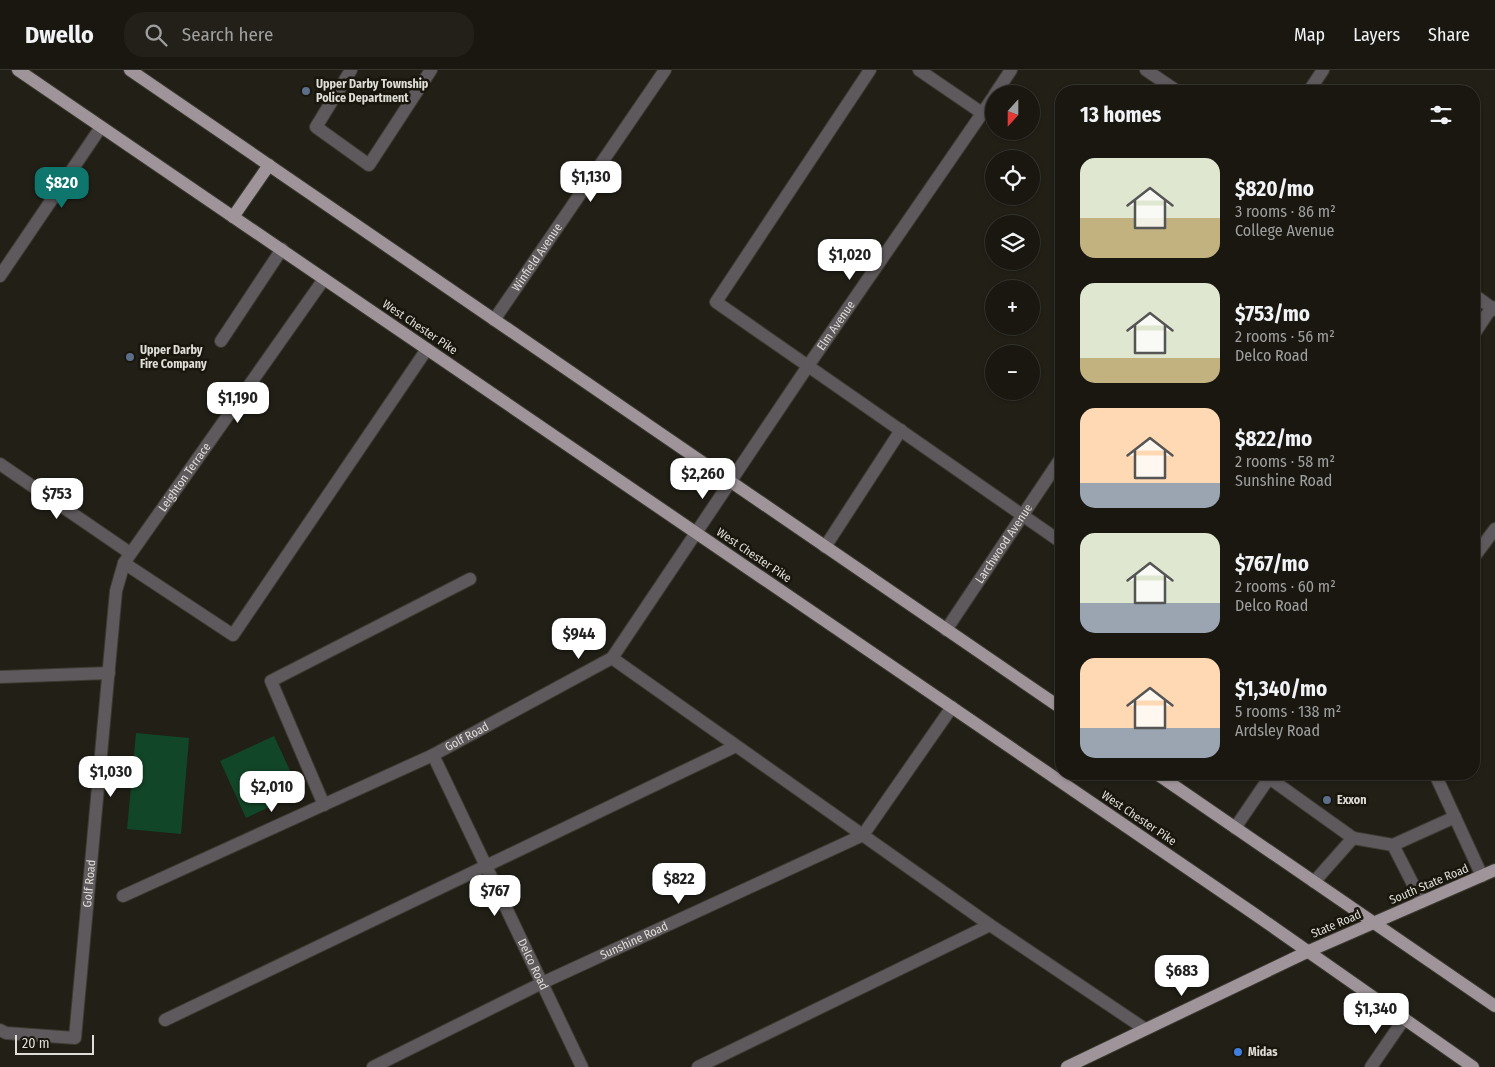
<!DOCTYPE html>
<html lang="en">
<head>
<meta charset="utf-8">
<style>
	body { margin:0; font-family:"Fira Sans Condensed",sans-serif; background:#222019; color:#f1f3f6; height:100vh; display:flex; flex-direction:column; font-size:19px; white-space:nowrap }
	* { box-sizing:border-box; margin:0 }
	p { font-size:16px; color:#9f9f9f }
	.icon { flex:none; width:28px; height:28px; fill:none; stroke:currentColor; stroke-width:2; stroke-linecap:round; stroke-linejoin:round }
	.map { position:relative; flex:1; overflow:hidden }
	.drawer { position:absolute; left:1055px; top:15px; width:425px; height:695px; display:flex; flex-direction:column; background:#191710; border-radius:20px; box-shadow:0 1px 4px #0004,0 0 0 1px #373630 }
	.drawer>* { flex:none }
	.needle { width:32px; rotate:201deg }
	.controls { position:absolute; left:985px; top:15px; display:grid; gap:10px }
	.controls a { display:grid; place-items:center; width:55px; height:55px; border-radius:50%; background:#191710; box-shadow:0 1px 4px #0004,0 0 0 1px #373630; font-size:25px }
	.scale { position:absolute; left:15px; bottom:12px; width:79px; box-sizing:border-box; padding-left:5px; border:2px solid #dfddd7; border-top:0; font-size:14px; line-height:18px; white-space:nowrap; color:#dfddd7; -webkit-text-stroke:4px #18160d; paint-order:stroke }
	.price { position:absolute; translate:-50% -42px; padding:0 11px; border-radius:10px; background:#fff; color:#222; font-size:16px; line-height:32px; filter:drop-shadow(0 1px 2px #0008) }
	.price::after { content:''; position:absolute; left:50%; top:30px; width:15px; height:11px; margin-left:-8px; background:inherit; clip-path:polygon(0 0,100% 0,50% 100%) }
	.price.selected { background:#0f766e; color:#fff }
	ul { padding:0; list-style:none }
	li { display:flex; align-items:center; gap:15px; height:125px; padding:0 25px }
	li span { display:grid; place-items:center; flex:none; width:140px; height:100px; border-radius:15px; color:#555 }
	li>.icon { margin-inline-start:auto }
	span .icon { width:60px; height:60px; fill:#fffc; stroke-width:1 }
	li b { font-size:21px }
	h2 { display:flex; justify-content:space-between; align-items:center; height:60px; padding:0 25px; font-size:21px }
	header { display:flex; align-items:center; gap:30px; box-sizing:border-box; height:70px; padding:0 25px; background:#191710; border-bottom:1px solid #373630 }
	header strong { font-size:24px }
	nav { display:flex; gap:28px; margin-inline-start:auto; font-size:18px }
	.search { width:350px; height:45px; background:#222019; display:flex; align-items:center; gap:12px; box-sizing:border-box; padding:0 18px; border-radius:20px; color:#9f9f9f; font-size:19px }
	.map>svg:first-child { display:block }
	.green { fill:#124628 }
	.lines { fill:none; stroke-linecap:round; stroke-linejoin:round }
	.minor-casing { stroke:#3c3a31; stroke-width:14 }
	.major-casing { stroke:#3c3a31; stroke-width:14 }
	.minor { stroke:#5e595c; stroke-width:12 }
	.major { stroke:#9e9499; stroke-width:12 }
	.service-dot { fill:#5c6f8a; stroke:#18160d; stroke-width:2 }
	.shop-dot { fill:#3f7fe0; stroke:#18160d; stroke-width:2 }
	.labels { text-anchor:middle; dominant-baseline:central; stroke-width:5; stroke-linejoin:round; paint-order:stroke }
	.poi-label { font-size:12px; font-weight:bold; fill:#dfddd7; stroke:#18160d; text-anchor:start }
	.street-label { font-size:12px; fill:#dfddd7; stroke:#18160d }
</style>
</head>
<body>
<header>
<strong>Dwello</strong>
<div class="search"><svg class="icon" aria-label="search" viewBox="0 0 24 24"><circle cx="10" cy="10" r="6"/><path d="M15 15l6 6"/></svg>Search here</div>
<nav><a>Map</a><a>Layers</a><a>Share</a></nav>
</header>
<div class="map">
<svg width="1495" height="997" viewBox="0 0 1495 997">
	<rect width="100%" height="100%" fill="#211f16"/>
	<g class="green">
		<path d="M 136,663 L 189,668 L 181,764 L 127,759 Z"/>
		<path d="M 274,666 L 300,722 L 246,748 L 220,691 Z"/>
	</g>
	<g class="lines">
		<defs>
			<g id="minor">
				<path d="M 351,0 L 316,57 L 369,95 L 431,0"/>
				<path d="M 870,0 L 716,232 L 1061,472"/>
				<path d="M 919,0 L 982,43"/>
				<path d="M 1146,0 L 1177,21"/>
				<path d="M 1309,21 L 1323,0"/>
				<path d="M 995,24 L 1011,0"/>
				<path d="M 0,206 L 101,57"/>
				<path d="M 1474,225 L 1495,240"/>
				<path id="s1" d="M 494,250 L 665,0"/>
				<path d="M 1474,264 L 1492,237"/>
				<path d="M 221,271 L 282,179"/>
				<path d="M 0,394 L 130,483"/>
				<path d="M 825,477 L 901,360"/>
				<path d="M 1474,487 L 1495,459"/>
				<path d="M 124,493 L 233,565 L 427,279"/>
				<path id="s2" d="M 946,560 L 1061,388"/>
				<path d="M 612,588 L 990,855 L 1145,959"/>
				<path d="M 0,607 L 109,603"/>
				<path id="s3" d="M 433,685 L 582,997"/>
				<path d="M 1435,704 L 1482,806"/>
				<path d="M 324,735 L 271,611 L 470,509"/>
				<path d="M 1235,758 L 1269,708 L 1353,768"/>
				<path d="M 1393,775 L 1422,832"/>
				<path d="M 1314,812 L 1353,768 L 1393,775 L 1455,747"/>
				<path id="s4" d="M 123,826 L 433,685 L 612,588 L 808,296 L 994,26"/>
				<path d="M 165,950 L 736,676"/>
				<path id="s5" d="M 0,960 L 6,963 L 75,968 L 116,521 L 124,493 L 324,209"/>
				<path id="s6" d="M 373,997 L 542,913 L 863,765 L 952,637"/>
				<path d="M 698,997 L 990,855"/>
				<path d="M 1371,997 L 1404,949"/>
			</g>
			<g id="major">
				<path d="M 18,0 L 1253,843 L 1473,997"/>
				<path d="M 130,0 L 1061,638"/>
				<path d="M 233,147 L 269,95"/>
				<path d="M 1157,704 L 1495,936"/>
				<path d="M 1067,997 L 1309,881 L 1495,800"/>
			</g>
		</defs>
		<use href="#minor" class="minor-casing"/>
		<use href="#major" class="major-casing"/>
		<use href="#minor" class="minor"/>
		<use href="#major" class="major"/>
	</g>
	<g class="service-dot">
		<circle cx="306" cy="21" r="5"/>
		<circle cx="130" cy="287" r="5"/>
		<circle cx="1327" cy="730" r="5"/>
	</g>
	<circle class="shop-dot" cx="1238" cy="982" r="5"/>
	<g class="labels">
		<g class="poi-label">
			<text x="316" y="14">Upper Darby Township<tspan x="316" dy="14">Police Department</tspan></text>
			<text x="140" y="280">Upper Darby<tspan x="140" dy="14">Fire Company</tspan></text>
			<text x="1337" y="730">Exxon</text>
			<text x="1248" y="982">Midas</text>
		</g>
		<g class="street-label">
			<text stroke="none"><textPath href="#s1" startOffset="76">Winfield Avenue</textPath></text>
			<text stroke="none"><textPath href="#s4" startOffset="945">Elm Avenue</textPath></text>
			<text transform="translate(420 257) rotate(34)">West Chester Pike</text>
			<text stroke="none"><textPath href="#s5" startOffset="659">Leighton Terrace</textPath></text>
			<text stroke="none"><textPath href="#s2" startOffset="104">Larchwood Avenue</textPath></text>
			<text transform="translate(754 485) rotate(34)">West Chester Pike</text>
			<text stroke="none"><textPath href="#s4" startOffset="379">Golf Road</textPath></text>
			<text transform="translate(1139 748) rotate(34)">West Chester Pike</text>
			<text stroke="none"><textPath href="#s5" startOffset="231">Golf Road</textPath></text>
			<text transform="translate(1429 814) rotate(-23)">South State Road</text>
			<text transform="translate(1336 854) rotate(-23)">State Road</text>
			<text stroke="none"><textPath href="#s6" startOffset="290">Sunshine Road</textPath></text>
			<text stroke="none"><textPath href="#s3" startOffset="232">Delco Road</textPath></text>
		</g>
	</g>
</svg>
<div class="controls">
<a><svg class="needle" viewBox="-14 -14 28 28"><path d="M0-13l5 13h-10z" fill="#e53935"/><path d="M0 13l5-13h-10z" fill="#9f9f9f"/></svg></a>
<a><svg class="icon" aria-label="locate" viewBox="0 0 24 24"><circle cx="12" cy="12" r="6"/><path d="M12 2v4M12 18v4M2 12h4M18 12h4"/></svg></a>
<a><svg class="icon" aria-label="layers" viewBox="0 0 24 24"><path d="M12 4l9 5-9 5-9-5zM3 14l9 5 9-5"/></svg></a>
<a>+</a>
<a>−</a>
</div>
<div class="scale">20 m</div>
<b class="price" style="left:591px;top:133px">$1,130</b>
<b class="price selected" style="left:62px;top:139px">$820</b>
<b class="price" style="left:850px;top:211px">$1,020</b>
<b class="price" style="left:238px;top:354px">$1,190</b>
<b class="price" style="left:703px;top:430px">$2,260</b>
<b class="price" style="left:57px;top:450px">$753</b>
<b class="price" style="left:579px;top:590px">$944</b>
<b class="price" style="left:111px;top:728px">$1,030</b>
<b class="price" style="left:272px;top:743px">$2,010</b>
<b class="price" style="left:679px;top:835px">$822</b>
<b class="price" style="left:495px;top:847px">$767</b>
<b class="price" style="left:1182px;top:927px">$683</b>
<b class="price" style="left:1376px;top:965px">$1,340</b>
<section class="drawer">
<h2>13 homes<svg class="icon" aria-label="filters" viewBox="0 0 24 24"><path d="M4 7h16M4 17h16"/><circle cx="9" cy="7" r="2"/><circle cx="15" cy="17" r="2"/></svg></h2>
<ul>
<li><span style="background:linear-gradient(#dfe7d0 60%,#c2b280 0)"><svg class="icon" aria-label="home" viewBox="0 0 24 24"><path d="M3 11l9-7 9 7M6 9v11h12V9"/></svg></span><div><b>$820/mo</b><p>3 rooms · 86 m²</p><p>College Avenue</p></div></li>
<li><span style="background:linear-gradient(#dfe7d0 75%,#c2b280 0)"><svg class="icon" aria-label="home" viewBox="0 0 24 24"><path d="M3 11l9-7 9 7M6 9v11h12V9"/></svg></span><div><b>$753/mo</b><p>2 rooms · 56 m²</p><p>Delco Road</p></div></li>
<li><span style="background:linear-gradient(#ffd9b3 75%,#9aa5b1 0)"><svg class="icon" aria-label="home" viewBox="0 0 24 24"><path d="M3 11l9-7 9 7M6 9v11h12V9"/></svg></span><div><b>$822/mo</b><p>2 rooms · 58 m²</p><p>Sunshine Road</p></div></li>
<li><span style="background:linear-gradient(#dfe7d0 70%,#9aa5b1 0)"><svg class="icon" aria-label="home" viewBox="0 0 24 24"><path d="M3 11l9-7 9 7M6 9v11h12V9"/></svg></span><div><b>$767/mo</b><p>2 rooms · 60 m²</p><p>Delco Road</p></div></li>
<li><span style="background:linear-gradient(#ffd9b3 70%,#9aa5b1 0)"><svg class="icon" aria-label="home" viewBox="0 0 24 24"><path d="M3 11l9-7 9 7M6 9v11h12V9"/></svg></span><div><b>$1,340/mo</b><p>5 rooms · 138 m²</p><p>Ardsley Road</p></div></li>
</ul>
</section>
</div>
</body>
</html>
